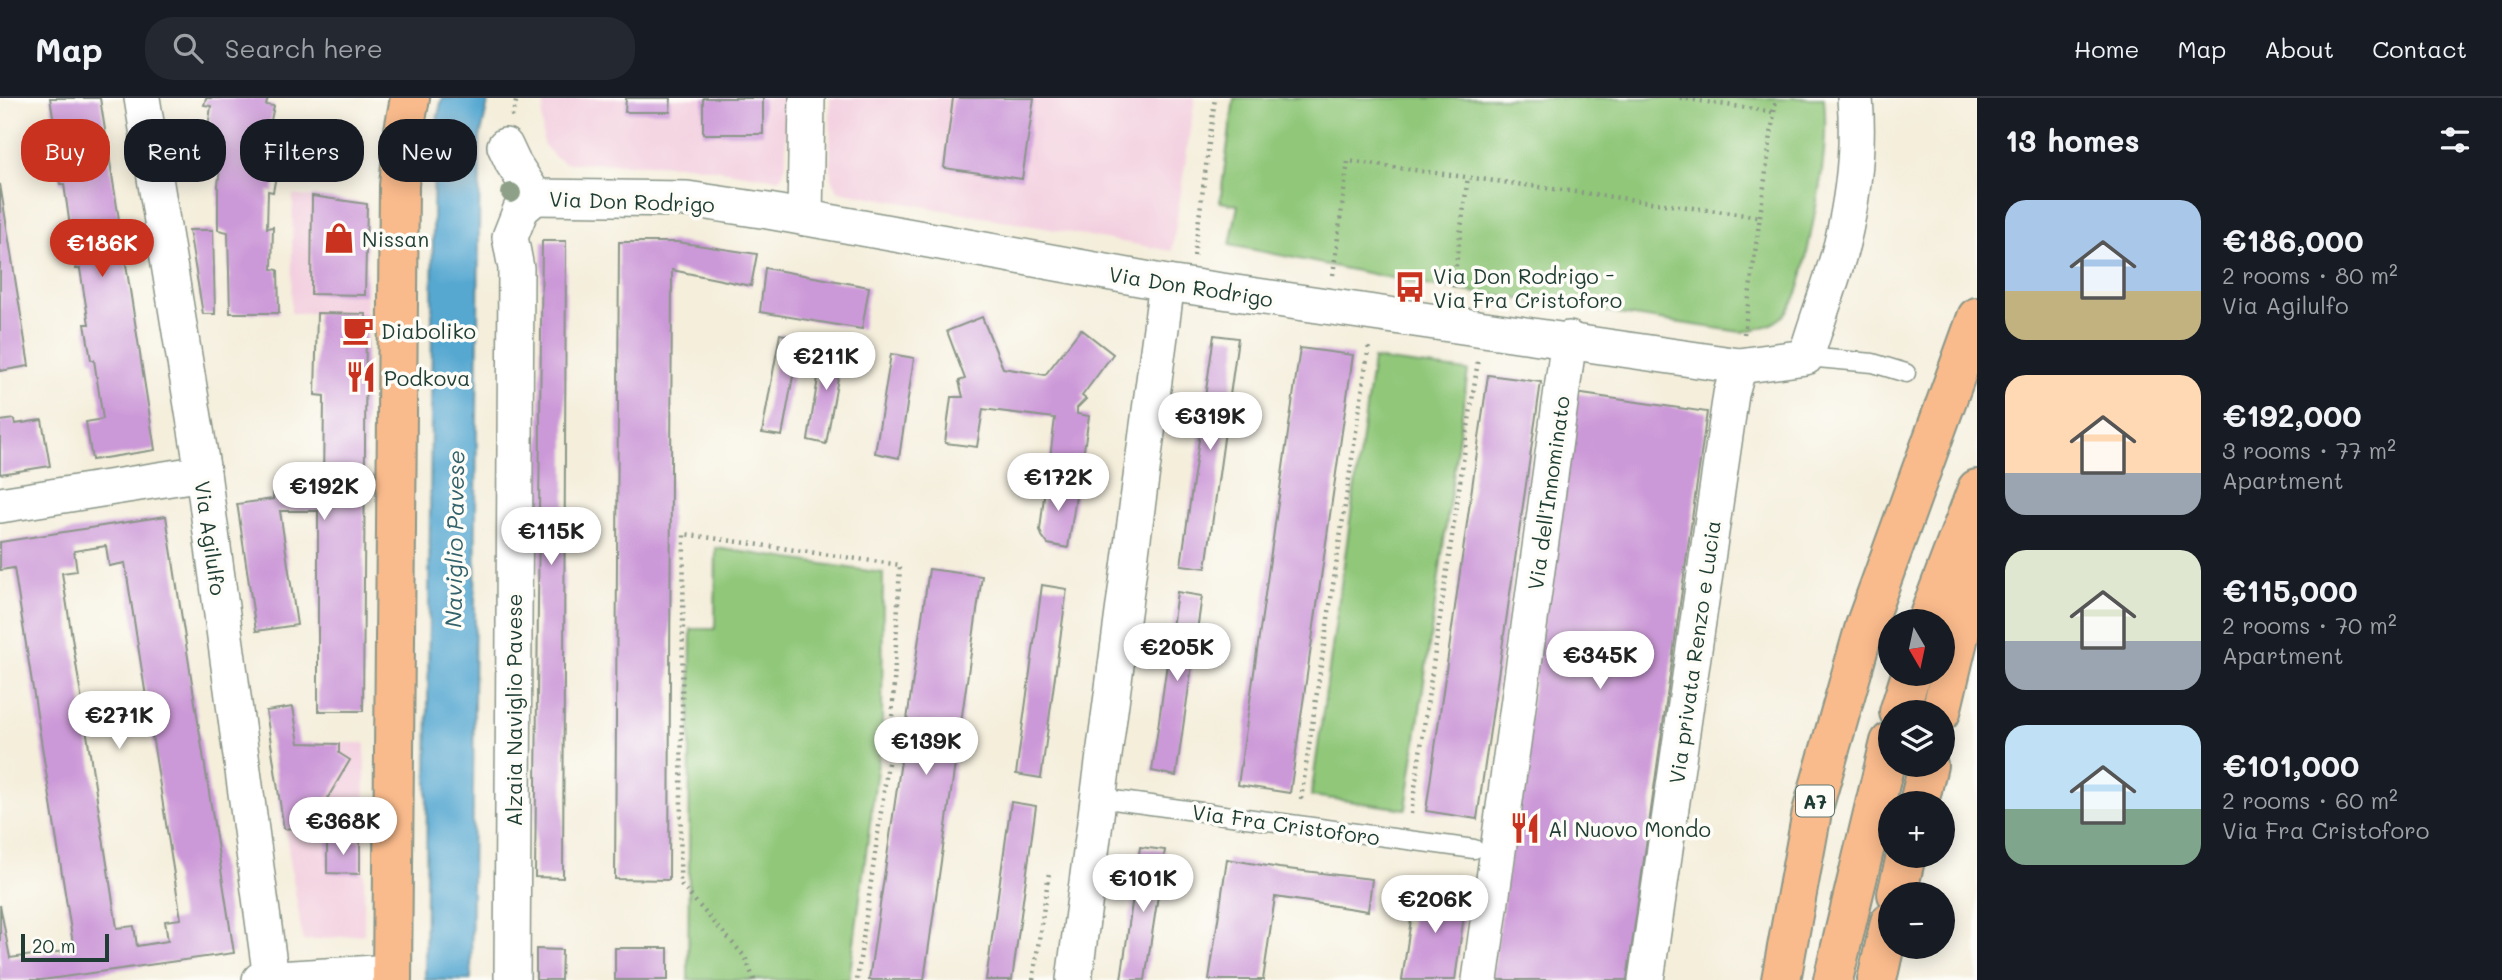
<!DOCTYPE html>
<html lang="en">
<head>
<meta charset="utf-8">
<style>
	body { margin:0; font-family:Mali,sans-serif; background:#242831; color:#f1f3f6; height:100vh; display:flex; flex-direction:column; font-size:26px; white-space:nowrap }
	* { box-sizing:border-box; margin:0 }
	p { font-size:23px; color:#9ea1a6 }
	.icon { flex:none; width:38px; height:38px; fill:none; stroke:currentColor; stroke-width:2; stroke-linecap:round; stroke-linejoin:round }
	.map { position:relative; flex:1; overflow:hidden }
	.side { display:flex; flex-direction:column; background:#171b24; width:525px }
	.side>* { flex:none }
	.top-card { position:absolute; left:21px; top:21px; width:665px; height:63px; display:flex; gap:14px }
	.needle { width:46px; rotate:171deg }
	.controls { position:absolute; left:1878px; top:511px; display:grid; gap:14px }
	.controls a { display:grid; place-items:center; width:77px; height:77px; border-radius:50%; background:#171b24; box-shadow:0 4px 18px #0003; font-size:35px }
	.scale { position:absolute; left:21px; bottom:18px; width:88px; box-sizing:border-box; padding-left:7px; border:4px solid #1f3d34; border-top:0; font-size:19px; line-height:24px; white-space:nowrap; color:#1f3d34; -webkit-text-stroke:5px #fdfcf7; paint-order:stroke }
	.price { position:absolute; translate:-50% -60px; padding:0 16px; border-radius:24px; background:#fff; color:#222; font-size:23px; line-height:46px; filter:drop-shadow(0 2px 4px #0008) }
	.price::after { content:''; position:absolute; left:50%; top:42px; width:21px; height:16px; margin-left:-10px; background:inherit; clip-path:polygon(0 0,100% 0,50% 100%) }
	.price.active { background:#c8321e; color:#fff }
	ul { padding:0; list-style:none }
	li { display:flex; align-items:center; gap:21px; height:175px; padding:0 28px }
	li span { display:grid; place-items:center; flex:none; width:196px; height:140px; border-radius:21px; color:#555 }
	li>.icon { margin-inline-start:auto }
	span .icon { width:84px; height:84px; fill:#fffc; stroke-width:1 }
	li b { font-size:30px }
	h2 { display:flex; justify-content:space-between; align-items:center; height:84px; padding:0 28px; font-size:30px }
	.tag { padding:0 24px; border-radius:28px; background:#171b24; box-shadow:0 4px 18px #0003; font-size:24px; line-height:63px }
	.tag.active { background:#c8321e; color:#fff }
	header { display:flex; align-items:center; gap:42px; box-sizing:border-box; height:98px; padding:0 35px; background:#171b24; border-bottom:2px solid #363941 }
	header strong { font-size:33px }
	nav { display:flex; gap:38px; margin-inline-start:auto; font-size:24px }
	.search { width:490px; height:63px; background:#242831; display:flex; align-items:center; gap:18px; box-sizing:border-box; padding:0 24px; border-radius:28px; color:#9ea1a6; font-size:26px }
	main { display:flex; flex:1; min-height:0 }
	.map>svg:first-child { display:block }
	.built { fill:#f3cfdf }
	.green { fill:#90c779; stroke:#588256; stroke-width:2 }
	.water { fill:#56a8d1; stroke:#3a7282; stroke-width:2 }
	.building { fill:#cc99d8; fill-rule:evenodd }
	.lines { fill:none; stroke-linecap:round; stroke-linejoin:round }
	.lane-casing { stroke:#8a9688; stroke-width:21 }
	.street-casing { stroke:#8a9688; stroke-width:38 }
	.primary-casing { stroke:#8a9688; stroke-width:42 }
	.highway-casing { stroke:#8a9688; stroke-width:42 }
	.path { stroke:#8a9688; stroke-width:4.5; stroke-dasharray:2 5; stroke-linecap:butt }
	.lane { stroke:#fff; stroke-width:18 }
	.street { stroke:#fff; stroke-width:35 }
	.primary { stroke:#fabb8c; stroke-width:38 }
	.highway { stroke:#fabb8c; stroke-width:38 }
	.tree { fill:#8ea088 }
	.labels { text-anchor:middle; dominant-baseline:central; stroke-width:7; stroke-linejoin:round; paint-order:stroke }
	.shield { fill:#fdfcf7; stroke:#62766e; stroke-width:2 }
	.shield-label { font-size:19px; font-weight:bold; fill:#1f3d34 }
	.street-label { font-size:21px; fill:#1f3d34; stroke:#fdfcf7 }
	.poi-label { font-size:21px; fill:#1f3d34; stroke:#fdfcf7; text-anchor:start }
	.water-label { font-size:23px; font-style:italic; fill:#32626b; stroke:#fdfcf7 }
</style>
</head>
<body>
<header>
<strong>Map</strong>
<div class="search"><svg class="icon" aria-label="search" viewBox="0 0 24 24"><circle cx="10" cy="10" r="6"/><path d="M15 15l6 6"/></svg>Search here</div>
<nav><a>Home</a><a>Map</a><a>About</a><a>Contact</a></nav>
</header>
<main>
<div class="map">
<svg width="1977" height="882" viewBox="0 0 1977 882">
	<rect width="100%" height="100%" fill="#fdfcf7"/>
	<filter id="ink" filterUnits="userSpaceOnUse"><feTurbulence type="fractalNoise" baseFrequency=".0143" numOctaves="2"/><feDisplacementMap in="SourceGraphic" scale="14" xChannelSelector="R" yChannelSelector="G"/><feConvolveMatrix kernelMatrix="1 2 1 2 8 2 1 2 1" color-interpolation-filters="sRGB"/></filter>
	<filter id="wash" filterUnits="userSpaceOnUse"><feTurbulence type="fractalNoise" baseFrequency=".00686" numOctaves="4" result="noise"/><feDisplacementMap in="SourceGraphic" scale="28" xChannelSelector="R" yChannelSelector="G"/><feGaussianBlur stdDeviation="1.57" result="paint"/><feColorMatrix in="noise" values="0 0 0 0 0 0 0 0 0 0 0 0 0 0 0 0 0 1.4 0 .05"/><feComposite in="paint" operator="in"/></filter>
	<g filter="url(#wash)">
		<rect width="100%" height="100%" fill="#f4eedb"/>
		<g class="built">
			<path d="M 545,0 L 785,0 L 786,66 L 783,76 L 778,81 L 688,67 L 565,65 L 555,59 L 543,46 L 542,19 Z"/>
			<path d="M 830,0 L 1195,0 L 1172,153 L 838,93 L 831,81 Z"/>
			<path d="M 293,97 L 367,106 L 366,216 L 291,215 Z"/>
			<path d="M 299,645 L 365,645 L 364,836 L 303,843 L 272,650 Z"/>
		</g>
		<g class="green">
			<path d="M 1234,0 L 1824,0 C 1829,50 1818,101 1808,150 C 1804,170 1801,194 1788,212 C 1777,228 1760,230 1741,234 L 1430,188 L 1230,147 L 1238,107 L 1220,104 Z"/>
			<path d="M 1373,261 L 1468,273 L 1406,711 L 1311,698 Z"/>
			<path d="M 716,450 L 883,475 L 882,635 L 849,882 L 688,882 L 691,531 L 715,531 Z"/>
		</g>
		<path class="water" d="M 442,0 L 489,0 L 480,40 L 471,882 L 425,882 L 434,36 Z"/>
		<g id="blocks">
			<g class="building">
				<path d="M 50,0 L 100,0 L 155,352 L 92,362 L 86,324 L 103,321 L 94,262 L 91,262 L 85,226 L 89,226 L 80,171 L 76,171 L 64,86 L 60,86 L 54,50 L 58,49 Z"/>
				<path d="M 206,0 L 268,0 L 266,7 L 274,8 L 270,27 L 289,29 L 287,42 L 294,44 L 290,65 L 284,64 L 282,79 L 276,78 L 273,94 L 268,93 L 267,130 L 273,129 L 272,171 L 278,172 L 279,215 L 230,215 L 228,134 L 218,132 L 218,87 L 223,47 L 212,45 L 215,31 L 208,30 L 211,8 L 204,7 Z"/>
				<path d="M 626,0 L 671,0 L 670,14 L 625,14 Z"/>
				<rect x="703" y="0" width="60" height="36"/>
				<path d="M 953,0 L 1034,0 L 1022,81 L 944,70 Z"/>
				<path d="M 0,86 L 29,268 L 0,273 Z"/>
				<path d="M 312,98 L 367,106 L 365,197 L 311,196 Z"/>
				<path d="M 189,132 L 213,132 L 215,216 L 203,216 Z"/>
				<path d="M 542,143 L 566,143 L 563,780 L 535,779 Z"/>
				<path d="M 619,144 L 677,144 L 757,156 L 751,188 L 672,172 L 669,782 L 615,781 Z"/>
				<path d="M 765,170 L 869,189 L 862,231 L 760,214 Z"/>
				<path d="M 317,215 L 366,216 L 363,613 L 318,613 L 318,413 L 280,413 L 297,527 L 256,533 L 238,411 L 237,406 L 273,401 L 274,388 L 323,388 L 324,298 L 315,297 Z"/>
				<path d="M 982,219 L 1003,270 L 1045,277 L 1081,231 L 1113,256 L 1082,298 L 1086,301 L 1077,310 L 1077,316 L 1089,318 L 1082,365 L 1050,360 L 1055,320 L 983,311 L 977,349 L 945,345 L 951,299 L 963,299 L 959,283 L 965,281 L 947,233 Z"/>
				<path d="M 780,236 L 800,240 L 782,338 L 762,335 Z"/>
				<path d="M 1214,237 L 1238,240 L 1206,470 L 1181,467 Z"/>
				<path d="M 824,243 L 844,247 L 826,346 L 808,342 Z"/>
				<path d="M 1300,250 L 1353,257 L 1290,695 L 1238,687 Z"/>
				<path d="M 891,256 L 914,260 L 899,360 L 875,355 Z"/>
				<path d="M 1488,277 L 1541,284 L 1477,721 L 1426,713 Z"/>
				<path d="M 1575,295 L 1707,314 L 1627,882 L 1492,882 Z"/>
				<path d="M 14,321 L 15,326 L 42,322 L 50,368 L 0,376 L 0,323 Z"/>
				<path d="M 1046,382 L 1078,386 L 1068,450 L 1048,446 L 1042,438 L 1040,432 Z"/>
				<path d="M 166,418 L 234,855 L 42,882 L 0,882 L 0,807 L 10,860 L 74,852 L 14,470 L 0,472 L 0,444 ZM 106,448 L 109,468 L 125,465 L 181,821 L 165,823 L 168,843 L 137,848 L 134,828 L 117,830 L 62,475 L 77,473 L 74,453 Z"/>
				<path d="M 929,471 L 982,478 L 924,882 L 869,882 Z"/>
				<path d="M 1042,487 L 1067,491 L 1041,680 L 1016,676 Z"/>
				<path d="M 1177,494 L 1202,498 L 1176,678 L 1152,673 Z"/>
				<path d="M 293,609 L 299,645 L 339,646 L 339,655 L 350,662 L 311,728 L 284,731 L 266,613 Z"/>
				<path d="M 1011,704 L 1036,708 L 1012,882 L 986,882 Z"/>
				<path d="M 327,741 L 360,743 L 360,776 L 327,775 Z"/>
				<path d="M 1140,749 L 1165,752 L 1145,882 L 1121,882 Z"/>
				<path d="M 1227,761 L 1279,770 L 1372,781 L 1368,813 L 1275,799 L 1263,882 L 1209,882 Z"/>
				<path d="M 1416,788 L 1467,795 L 1455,882 L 1402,882 Z"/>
				<rect x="615" y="850" width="53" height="32"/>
				<path d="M 536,851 L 562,852 L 561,882 L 536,882 Z"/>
			</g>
		</g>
	</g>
	<g filter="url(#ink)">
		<use href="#blocks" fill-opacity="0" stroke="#8a9688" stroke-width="2"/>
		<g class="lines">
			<defs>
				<g id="lane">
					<path d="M 1806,259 L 1873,265 L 1906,275"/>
					<path d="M 1099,700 L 1474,751"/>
				</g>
				<g id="street">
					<path d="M 142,0 L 203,375 L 271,881"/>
					<path d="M 505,48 L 513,65 L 535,99"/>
					<path d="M 535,99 L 687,101 L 768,113 L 1167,185 L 1739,268 L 1806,259 C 1817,221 1832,184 1842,145 C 1853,99 1859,47 1855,0"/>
					<path d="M 805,120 L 807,0"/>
					<path d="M 0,407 L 203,375"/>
					<path d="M 260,882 L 392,874"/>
					<path d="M 512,882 L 516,170 L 510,139 L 521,111 L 535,99"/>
					<path d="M 1074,882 L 1167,185"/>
					<path d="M 1480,882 L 1569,241"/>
					<path d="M 1646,882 L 1731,296 L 1739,268"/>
				</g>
				<path id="primary" d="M 392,882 L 399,88 L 404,32 L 410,0"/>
				<g id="highway">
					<path d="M 1927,523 L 1977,391"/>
					<path d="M 1899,614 L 1911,576"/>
					<path d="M 1941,614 L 1977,463"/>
					<path d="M 1919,705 L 1928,667"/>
					<path d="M 1897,796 L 1906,758"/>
					<path d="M 1781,882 L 1812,714 L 1865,528 L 1977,219"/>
					<path d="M 1833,882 L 1890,644"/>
					<path d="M 1877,882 L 1890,824"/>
				</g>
			</defs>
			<use href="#lane" class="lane-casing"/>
			<use href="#street" class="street-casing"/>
			<use href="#primary" class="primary-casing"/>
			<use href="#highway" class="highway-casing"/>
			<g class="path">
				<path d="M 1680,0 L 1774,14"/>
				<path d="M 512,19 L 517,0"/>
				<path d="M 1194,158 L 1215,0"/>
				<path d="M 1333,177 L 1348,63 L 1760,119"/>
				<path d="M 1452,196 L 1468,79"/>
				<path d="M 1744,236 L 1776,0"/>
				<path d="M 1301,701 L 1369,247"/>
				<path d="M 1411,716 L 1478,262"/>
				<path d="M 754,882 L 745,859 L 680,786 L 684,436 L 900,467 L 891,644 L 857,882"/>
				<path d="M 1033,882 L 1049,775"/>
			</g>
			<use href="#lane" class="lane"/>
			<use href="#street" class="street"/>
			<use href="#primary" class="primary"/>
			<use href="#highway" class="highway"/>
		</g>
		<circle class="tree" cx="511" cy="95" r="10"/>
	</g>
	<defs>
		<symbol id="shop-bare" viewBox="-9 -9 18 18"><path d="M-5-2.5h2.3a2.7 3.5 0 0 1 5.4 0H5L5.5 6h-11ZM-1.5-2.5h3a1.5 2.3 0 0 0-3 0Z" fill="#c8321e" stroke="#fdfcf7" stroke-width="2.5" paint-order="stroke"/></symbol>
		<symbol id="bus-bare" viewBox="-9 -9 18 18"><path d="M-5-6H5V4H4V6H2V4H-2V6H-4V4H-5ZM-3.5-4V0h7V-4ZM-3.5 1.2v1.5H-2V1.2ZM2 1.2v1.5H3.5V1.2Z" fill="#c8321e" stroke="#fdfcf7" stroke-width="2.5" paint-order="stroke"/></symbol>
		<symbol id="cafe-bare" viewBox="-9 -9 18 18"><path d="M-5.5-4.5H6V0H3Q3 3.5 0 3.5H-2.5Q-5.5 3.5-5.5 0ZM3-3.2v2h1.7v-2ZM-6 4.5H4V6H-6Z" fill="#c8321e" stroke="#fdfcf7" stroke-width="2.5" paint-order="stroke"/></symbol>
		<symbol id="restaurant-bare" viewBox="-9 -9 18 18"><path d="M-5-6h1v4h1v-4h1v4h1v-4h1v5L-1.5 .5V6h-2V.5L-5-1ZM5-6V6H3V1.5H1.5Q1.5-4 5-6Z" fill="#c8321e" stroke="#fdfcf7" stroke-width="2.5" paint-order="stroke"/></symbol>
	</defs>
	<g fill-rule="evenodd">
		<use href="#shop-bare" x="317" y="118" width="44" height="44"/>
		<use href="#bus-bare" x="1388" y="167" width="44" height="44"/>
		<use href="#cafe-bare" x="336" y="210" width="44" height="44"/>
		<use href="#restaurant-bare" x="339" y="257" width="44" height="44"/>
		<use href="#restaurant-bare" x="1503" y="708" width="44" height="44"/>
	</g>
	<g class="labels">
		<rect class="shield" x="1796" y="687.5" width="38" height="31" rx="5"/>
		<g class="shield-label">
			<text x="1815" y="703">A7</text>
		</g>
		<g class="street-label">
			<text transform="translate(632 103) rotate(2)">Via Don Rodrigo</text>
			<text transform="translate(1191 188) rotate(9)">Via Don Rodrigo</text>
			<text transform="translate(1548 395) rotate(-82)">Via dell'Innominato</text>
			<text transform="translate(211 440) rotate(82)">Via Agilulfo</text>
			<text transform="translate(1694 554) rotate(-82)">Via privata Renzo e Lucia</text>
			<text transform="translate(513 612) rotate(-90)">Alzaia Naviglio Pavese</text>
			<text transform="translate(1286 726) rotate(8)">Via Fra Cristoforo</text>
		</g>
		<g class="poi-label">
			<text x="362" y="140">Nissan</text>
			<text x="1433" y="177">Via Don Rodrigo -<tspan x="1433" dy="24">Via Fra Cristoforo</tspan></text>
			<text x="381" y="232">Diaboliko</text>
			<text x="384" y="279">Podkova</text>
			<text x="1548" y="730">Al Nuovo Mondo</text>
		</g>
		<g class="water-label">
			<text transform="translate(454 441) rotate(-89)">Naviglio Pavese</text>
		</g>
	</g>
</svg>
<div class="controls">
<a><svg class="needle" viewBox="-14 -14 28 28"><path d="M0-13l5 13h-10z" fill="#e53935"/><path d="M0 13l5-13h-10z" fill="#9ea1a6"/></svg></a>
<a><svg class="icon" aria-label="layers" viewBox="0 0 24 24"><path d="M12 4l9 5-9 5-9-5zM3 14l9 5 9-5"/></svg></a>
<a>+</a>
<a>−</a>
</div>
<div class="scale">20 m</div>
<b class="price active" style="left:102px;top:181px">€186K</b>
<b class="price" style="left:826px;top:294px">€211K</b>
<b class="price" style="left:1210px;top:354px">€319K</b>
<b class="price" style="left:1058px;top:415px">€172K</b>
<b class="price" style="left:324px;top:424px">€192K</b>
<b class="price" style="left:551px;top:469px">€115K</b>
<b class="price" style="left:1177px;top:585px">€205K</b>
<b class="price" style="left:1600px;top:593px">€345K</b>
<b class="price" style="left:119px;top:653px">€271K</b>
<b class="price" style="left:926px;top:679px">€139K</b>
<b class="price" style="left:343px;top:759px">€368K</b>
<b class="price" style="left:1143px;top:816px">€101K</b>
<b class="price" style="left:1435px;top:837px">€206K</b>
<div class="top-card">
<a class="tag active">Buy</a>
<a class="tag">Rent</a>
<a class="tag">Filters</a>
<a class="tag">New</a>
</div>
</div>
<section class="side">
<h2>13 homes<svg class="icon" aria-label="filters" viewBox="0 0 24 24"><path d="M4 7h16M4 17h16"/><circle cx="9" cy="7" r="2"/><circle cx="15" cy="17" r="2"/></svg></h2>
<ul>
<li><span style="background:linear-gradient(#a9c7e8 65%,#c2b280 0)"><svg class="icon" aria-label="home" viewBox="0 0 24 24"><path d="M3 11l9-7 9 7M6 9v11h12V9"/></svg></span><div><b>€186,000</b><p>2 rooms · 80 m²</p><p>Via Agilulfo</p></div></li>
<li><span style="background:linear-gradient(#ffd9b3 70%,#9aa5b1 0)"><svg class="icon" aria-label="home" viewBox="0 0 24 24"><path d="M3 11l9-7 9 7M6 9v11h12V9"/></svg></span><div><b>€192,000</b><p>3 rooms · 77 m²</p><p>Apartment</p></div></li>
<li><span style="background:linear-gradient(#dfe7d0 65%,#9aa5b1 0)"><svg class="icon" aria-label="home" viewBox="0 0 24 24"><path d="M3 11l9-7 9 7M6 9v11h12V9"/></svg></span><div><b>€115,000</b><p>2 rooms · 70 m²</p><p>Apartment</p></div></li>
<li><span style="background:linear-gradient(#bfe0f5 60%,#7fa58c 0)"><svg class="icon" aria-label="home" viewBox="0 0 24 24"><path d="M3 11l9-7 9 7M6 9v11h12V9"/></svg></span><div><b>€101,000</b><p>2 rooms · 60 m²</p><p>Via Fra Cristoforo</p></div></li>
</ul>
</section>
</main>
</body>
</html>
